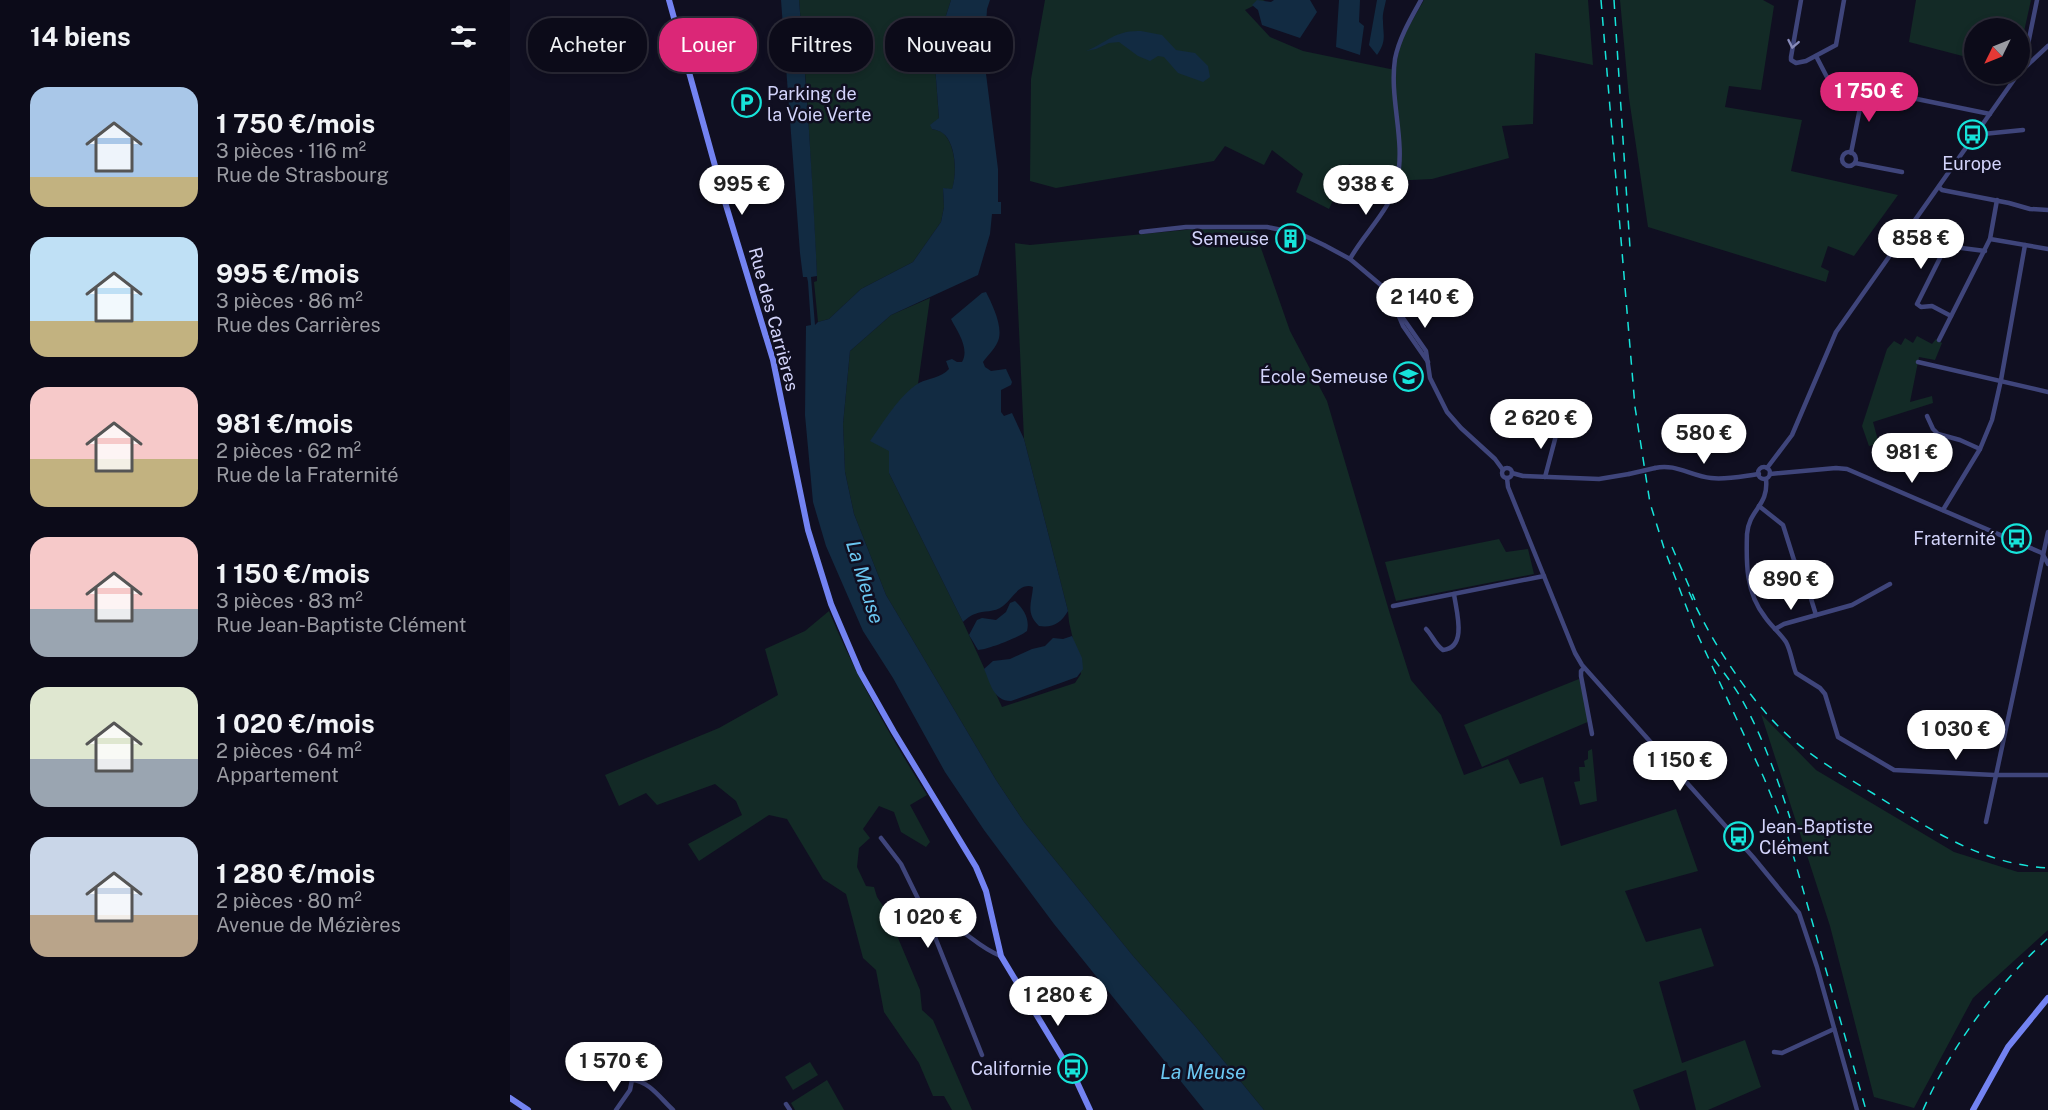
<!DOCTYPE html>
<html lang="fr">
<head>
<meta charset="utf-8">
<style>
	body { margin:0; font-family:"Public Sans",sans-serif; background:#151422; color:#f1f3f6; height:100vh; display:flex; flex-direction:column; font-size:22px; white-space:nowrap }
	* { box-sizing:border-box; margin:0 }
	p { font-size:20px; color:#9a9ba2 }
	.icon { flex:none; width:33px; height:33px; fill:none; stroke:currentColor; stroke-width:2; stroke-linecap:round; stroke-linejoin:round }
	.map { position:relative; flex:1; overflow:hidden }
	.drawer { display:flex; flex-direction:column; background:#0c0b19; width:510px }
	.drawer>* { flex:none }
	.hud { position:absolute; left:18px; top:18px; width:570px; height:54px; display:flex; gap:12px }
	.needle { width:39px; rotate:227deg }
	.fabs { position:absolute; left:1454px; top:18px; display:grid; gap:12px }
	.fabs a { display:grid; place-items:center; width:66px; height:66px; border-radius:50%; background:#0c0b19; box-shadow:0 3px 9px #0003,0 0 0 2px #2c2b38; font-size:30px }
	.price { position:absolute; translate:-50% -51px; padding:0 14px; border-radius:21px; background:#fff; color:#222; font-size:20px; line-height:39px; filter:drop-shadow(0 2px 3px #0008) }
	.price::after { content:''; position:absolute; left:50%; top:36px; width:18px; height:14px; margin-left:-9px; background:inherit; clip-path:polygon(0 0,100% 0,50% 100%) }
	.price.current { background:#db2777; color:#fff }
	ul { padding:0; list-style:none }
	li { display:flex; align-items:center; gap:18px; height:150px; padding:0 30px }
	li span { display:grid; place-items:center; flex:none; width:168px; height:120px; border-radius:18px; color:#555 }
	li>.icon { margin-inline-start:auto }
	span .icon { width:72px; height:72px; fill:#fffc; stroke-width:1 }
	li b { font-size:26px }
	h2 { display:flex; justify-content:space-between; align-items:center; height:72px; padding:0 30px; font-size:26px }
	.chip { padding:0 21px; border-radius:24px; background:#0c0b19; box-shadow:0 3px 9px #0003,0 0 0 2px #2c2b38; font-size:21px; line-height:54px }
	.chip.current { background:#db2777; color:#fff }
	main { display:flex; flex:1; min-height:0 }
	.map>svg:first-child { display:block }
	.green { fill:#132a26 }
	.water { fill:#122b42 }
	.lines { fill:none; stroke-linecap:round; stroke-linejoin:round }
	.street { stroke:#3f457b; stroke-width:4.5 }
	.secondary { stroke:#7383f2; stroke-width:6 }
	.rail { stroke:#16e4da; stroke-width:1.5; stroke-dasharray:9 8; stroke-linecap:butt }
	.street-bridge { stroke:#3f457b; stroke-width:4.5 }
	.oneway { stroke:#898cbb }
	.labels { text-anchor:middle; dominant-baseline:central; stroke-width:5; stroke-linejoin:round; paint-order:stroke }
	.poi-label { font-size:18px; fill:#d3d4fb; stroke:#100f21; text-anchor:end }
	.street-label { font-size:18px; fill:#d3d4fb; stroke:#100f21 }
	.water-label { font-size:20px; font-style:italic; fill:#6bc7f1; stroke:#100f21 }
</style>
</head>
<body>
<main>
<section class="drawer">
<h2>14 biens<svg class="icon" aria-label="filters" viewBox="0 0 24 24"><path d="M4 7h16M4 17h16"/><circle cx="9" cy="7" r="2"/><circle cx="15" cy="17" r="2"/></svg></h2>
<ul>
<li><span style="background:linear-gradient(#a9c7e8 75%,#c2b280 0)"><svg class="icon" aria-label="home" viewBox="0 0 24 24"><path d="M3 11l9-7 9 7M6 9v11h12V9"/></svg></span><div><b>1 750 €/mois</b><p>3 pièces · 116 m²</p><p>Rue de Strasbourg</p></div></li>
<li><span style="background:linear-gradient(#bfe0f5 70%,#c2b280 0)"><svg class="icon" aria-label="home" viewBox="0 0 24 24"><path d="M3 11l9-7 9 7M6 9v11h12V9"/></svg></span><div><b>995 €/mois</b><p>3 pièces · 86 m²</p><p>Rue des Carrières</p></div></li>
<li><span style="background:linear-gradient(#f6c9c9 60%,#c2b280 0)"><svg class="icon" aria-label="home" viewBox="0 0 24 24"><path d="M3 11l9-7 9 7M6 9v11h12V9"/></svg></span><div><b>981 €/mois</b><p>2 pièces · 62 m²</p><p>Rue de la Fraternité</p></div></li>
<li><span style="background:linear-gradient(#f6c9c9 60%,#9aa5b1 0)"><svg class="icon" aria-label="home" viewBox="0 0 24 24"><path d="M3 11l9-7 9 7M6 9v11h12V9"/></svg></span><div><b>1 150 €/mois</b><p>3 pièces · 83 m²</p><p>Rue Jean-Baptiste Clément</p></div></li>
<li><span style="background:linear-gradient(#dfe7d0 60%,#9aa5b1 0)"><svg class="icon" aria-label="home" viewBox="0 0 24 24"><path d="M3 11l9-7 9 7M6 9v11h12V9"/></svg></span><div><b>1 020 €/mois</b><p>2 pièces · 64 m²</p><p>Appartement</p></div></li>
<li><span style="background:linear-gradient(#c9d6e8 65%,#b9a48a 0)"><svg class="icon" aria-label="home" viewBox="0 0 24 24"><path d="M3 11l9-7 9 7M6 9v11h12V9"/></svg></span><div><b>1 280 €/mois</b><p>2 pièces · 80 m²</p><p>Avenue de Mézières</p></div></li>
</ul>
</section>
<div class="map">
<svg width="1538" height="1110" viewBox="0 0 1538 1110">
	<rect width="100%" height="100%" fill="#100f21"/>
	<g class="green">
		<path d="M 289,0 L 441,0 L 424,53 L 429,118 L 422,129 C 426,130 432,131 435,135 C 446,148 447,174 442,190 L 433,188 L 434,207 L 431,222 L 403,262 L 351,289 L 319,319 L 308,322 L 304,282 L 307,281 L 307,276 L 297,96 Z"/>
		<path d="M 535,0 L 755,0 L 735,10 L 760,37 L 793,51 L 885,70 L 891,40 L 914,0 L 1078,0 L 1083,65 L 1025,53 L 1023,124 L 992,126 L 999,158 L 922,179 L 880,181 L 839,164 L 819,209 L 786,192 L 793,174 L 762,150 L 754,165 L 715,146 L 704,161 L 546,188 L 520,181 L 521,79 Z"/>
		<path d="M 1110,0 L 1253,0 L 1264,6 L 1251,90 L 1219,86 L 1215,107 L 1292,120 L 1281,171 L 1388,195 L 1344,256 L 1318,246 L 1311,267 L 1319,271 L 1316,282 L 1138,227 L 1119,98 Z"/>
		<path d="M 1406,0 L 1521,0 L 1509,54 L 1509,28 L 1464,28 L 1464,59 L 1399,42 Z"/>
		<path d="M 685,229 L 745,231 L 780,331 L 817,401 L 880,614 L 901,680 L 931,715 L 954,775 L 998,759 L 1010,784 L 1033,777 L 1051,846 L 1166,809 L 1188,871 L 1115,891 L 1136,942 L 1191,928 L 1204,966 L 1149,982 L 1172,1063 L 1235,1040 L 1251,1087 L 1198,1110 L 1186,1110 L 1176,1070 L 1123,1090 L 1130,1110 L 754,1110 L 685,1026 L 623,956 L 514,822 L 486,780 L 376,595 L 344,514 L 335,472 L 333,424 L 340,351 L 381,315 L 420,298 L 408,384 L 383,409 L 379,451 L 379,473 L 453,622 L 492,707 L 565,683 L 571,674 L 559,622 L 558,611 L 514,439 L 505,243 L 520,245 Z"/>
		<path d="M 1407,336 L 1422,344 L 1426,339 L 1432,343 L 1425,360 L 1409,357 L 1400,402 L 1422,396 L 1423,403 L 1363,422 L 1369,444 L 1359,446 L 1352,426 L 1377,349 L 1384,341 L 1391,345 L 1395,338 L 1403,343 Z"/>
		<path d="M 989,539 L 996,552 L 1018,549 L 1024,574 L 886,601 L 875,562 Z"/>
		<path d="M 319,611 C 346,676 380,736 417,795 L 400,805 L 420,842 L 416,847 L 391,832 L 384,812 L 369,806 L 353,829 L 360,838 L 349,848 L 347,867 L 356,886 L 364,887 L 367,897 L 377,912 L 410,990 L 412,1010 L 423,1020 L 462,1110 L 442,1110 L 434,1096 L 423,1096 L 409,1063 L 374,1012 L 366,970 L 353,958 L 336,894 L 313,879 L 277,819 L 259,815 L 189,861 L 178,844 L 232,815 L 226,801 L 205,784 L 147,805 L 136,793 L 109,806 L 95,775 L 209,728 L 268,695 L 255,649 L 295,631 Z"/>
		<path d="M 1069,679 L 1080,721 L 972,767 L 954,725 Z"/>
		<path d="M 1251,714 L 1306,770 L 1444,852 L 1508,872 L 1538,872 L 1538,930 L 1463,998 L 1404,1108 L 1364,1097 L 1320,926 Z"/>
		<path d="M 1082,749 L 1087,801 L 1070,805 L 1064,782 L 1070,781 L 1069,767 L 1075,767 L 1074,761 L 1078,759 L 1078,751 Z"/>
		<path d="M 300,1062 L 308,1075 L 283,1090 L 275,1077 Z"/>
		<path d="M 317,1080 L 334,1110 L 285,1110 L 281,1103 Z"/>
	</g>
	<g class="water">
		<path d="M 271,0 L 289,0 C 297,92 303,184 307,276 L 301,277 L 305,325 L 308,322 L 319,319 L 351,289 L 403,262 L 431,222 L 434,207 L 433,188 L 442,189 C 447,174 446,147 435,135 C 431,131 426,130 422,129 L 420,125 L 429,118 L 424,53 L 441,0 L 480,0 L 477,9 L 474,58 L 488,169 L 488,202 L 491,202 L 491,214 L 482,214 L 480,234 L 468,275 L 381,315 L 340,351 L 333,424 L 335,472 L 344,514 L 376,595 L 486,780 L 514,822 L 623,956 L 685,1026 L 754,1110 L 694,1110 L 544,924 L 474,830 L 435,772 L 383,678 L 353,631 L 316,546 L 303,502 L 295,415 L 296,326 L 301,325 L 298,282 L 297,277 L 293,277 L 290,253 Z"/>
		<path d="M 747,0 L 761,2 L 764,0 L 800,0 L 807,12 L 790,38 L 752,25 L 748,10 L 742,5 Z"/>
		<path d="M 829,0 L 850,0 L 849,22 L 854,26 L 850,55 L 826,47 Z"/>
		<path d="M 867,0 L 876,0 C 875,6 872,14 873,21 C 873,35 877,41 867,55 L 859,45 Z"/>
		<path d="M 631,31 L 652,35 L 666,50 L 685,53 L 698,66 L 700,77 L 693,82 L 668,73 L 654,57 L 648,56 L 640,61 L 628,56 L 609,42 L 599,43 L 586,49 L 576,51 C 598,42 605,30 631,31 Z"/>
		<path d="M 476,292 C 482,304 492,324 489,338 C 487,347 478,355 473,362 L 475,367 L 481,371 L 496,369 L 502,382 L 501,385 L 491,390 L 491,412 L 494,416 L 502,413 L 514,439 L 558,611 C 551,623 543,628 529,626 C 515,613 522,602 523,587 C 510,582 502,599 493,606 C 484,613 474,610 465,614 C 461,615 456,619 453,622 L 379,473 L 379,451 L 360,441 C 373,423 390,394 409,383 C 419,378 431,378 439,369 L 436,361 L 442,359 L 447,362 L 452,362 C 460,348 447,331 441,319 L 472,293 Z"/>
		<path d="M 505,601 C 514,609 520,619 517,631 C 510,637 477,650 468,650 L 459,635 L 467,620 L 472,618 L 486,620 L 496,612 L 500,603 Z"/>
		<path d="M 562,636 L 572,658 L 573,669 L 567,677 L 501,701 C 483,701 480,682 474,669 L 483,661 L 500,659 L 522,649 L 535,646 L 543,638 L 553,639 Z"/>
	</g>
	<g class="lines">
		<g class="street">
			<path d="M 1291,0 L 1281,57 L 1281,60 L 1286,63 L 1296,61 L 1326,45 L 1334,0"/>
			<path d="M 1306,56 L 1319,81 L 1480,114"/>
			<path d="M 1518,63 L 1516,54 L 1527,0"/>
			<path d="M 1509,73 L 1538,46"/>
			<path d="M 1468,133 L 1473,134 L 1513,130"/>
			<circle cx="1339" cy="159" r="7"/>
			<path d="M 1341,153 L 1354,88"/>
			<path d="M 1345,163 L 1392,172"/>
			<path d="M 1429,187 L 1432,190 L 1499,203 L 1520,209 L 1538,210"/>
			<path d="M 631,232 L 676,227 L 757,227 L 791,234 L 814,245 L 840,259 L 872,286 L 885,307 L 893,326 L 918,362"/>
			<path d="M 1480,239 L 1538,249"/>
			<path d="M 840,259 C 854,233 881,210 887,180 C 896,141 879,99 885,59 C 889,38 901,18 911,0"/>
			<path d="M 888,311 L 916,351 L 920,378 L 937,412 L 951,428 L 985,459 L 993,470"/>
			<path d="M 1441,316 L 1422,306 L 1411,307 L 1407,304 L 1436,246 L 1475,251"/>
			<path d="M 1429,340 L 1480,239 L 1487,200"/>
			<path d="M 1408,362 L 1538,392"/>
			<path d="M 1417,416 L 1423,429 L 1428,434 L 1450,440 L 1470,449"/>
			<circle cx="1254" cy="473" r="6"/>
			<circle cx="997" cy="473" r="5"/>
			<path d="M 1145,468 C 1165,463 1181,476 1201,478 C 1216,480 1233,476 1249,474"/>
			<path d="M 1257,468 L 1282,435 L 1326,332 L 1508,74"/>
			<path d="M 1002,473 L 1013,476 L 1089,479 L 1119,474"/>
			<path d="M 1260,474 L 1326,468 L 1337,469 L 1532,553"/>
			<path d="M 1035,477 L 1048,428"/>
			<path d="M 997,478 L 998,487 L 1065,653 L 1072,665 L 1243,857 L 1289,913 L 1307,967 L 1347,1110"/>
			<path d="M 1256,479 C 1259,506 1239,509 1237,534 C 1236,564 1236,593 1255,617 C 1261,626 1270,633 1276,642 C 1281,651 1282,663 1286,673 L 1310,688 L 1315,694 L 1328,737 L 1384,770 L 1484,775 L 1538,775"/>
			<path d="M 1249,506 L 1273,525 L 1284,560 L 1295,579 L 1306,615"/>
			<path d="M 1433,510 L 1470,449 L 1482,420 L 1491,380 L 1515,245"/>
			<path d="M 1532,553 L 1538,564"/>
			<path d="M 883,606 L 1034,576"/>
			<path d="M 916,629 C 922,635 926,646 933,650 C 958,648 946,610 944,594"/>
			<path d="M 1265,629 L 1274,624 L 1342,605 L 1380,584"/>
			<path d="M 1074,668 L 1071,671 L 1071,676 L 1082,734"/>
			<path d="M 1476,822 L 1538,532"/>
			<path d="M 371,838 L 391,864 L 417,917 L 472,1055"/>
			<path d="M 417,917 C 447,918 464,947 491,956"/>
			<path d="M 1264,1052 L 1272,1053 L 1324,1029"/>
			<path d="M 276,1104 L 280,1110"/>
			<path d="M 106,1110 L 120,1090 L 122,1080 C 138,1080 152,1100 163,1110"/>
		</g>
		<g class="secondary">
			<path d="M 159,0 L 215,202 L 263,360 L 298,530 L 321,604 L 350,672 L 384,732 L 466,867 L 476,891 L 491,956 L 567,1082 L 580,1110"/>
			<path d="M 0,1098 L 18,1110"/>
			<path d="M 1463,1110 L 1498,1047 L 1538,998"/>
		</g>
		<g class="rail">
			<path d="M 1091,0 L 1125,407 L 1140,503 L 1154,548 L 1184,627 L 1254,778 L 1278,837 L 1356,1110"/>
			<path d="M 1104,0 L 1120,248"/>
			<path d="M 1162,547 L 1185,600"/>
			<path d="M 1179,592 C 1199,637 1233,690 1267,725 C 1295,754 1330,773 1364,794 C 1419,829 1471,864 1538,868"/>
			<path d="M 1204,659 C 1213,672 1223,684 1231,698 C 1252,735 1267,777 1280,818"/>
			<path d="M 1413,1110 C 1441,1046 1487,985 1538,938"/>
		</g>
		<path class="street-bridge" d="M 1119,474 L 1145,468"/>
	</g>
	<defs><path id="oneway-chevron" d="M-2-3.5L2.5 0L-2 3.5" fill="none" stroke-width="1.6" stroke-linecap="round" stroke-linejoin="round" transform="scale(1.5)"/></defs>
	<use class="oneway" href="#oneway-chevron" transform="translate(1283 44) rotate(101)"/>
	<defs>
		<symbol id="parking-ring" viewBox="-11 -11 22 22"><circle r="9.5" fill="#100f21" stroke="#16e4da" stroke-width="1.5"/><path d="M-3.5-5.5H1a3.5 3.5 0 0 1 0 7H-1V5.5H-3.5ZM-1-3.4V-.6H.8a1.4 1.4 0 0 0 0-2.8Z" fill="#16e4da"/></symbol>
		<symbol id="bus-ring" viewBox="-11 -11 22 22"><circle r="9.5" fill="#100f21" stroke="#16e4da" stroke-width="1.5"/><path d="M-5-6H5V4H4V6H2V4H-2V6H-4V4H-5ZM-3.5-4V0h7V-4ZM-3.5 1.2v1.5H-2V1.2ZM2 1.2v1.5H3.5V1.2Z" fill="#16e4da"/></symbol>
		<symbol id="building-ring" viewBox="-11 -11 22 22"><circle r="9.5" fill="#100f21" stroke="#16e4da" stroke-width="1.5"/><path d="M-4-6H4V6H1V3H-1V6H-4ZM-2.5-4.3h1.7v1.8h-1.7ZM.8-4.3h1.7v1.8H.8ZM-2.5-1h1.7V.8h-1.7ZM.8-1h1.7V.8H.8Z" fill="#16e4da"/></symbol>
		<symbol id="school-ring" viewBox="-11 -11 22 22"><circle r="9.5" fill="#100f21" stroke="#16e4da" stroke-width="1.5"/><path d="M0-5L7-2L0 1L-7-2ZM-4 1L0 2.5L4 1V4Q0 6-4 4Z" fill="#16e4da"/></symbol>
	</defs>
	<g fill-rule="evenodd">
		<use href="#parking-ring" x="220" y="86" width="33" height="33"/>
		<use href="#bus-ring" x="1446" y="118" width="33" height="33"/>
		<use href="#building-ring" x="764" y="222" width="33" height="33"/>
		<use href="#school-ring" x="882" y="360" width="33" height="33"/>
		<use href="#bus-ring" x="1490" y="522" width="33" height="33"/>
		<use href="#bus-ring" x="1212" y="820" width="33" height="33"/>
		<use href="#bus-ring" x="546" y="1052" width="33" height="33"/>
	</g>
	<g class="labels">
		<g class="poi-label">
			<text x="257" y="93" text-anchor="start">Parking de<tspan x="257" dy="21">la Voie Verte</tspan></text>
			<text x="1462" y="163" text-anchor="middle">Europe</text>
			<text x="759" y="238">Semeuse</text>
			<text x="878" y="376">École Semeuse</text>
			<text x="1486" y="538">Fraternité</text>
			<text x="1249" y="826" text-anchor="start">Jean-Baptiste<tspan x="1249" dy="21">Clément</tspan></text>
			<text x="542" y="1068">Californie</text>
		</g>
		<g class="street-label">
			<text transform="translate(264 319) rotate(75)">Rue des Carrières</text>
		</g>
		<g class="water-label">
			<text transform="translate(355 582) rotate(73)">La Meuse</text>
			<text x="693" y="1072">La Meuse</text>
		</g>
	</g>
</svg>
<div class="fabs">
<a><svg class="needle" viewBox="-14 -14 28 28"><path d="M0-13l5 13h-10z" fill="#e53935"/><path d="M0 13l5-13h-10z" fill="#9a9ba2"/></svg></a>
</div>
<b class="price current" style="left:1359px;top:123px">1 750 €</b>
<b class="price" style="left:232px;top:216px">995 €</b>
<b class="price" style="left:856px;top:216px">938 €</b>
<b class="price" style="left:1411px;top:270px">858 €</b>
<b class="price" style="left:915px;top:329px">2 140 €</b>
<b class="price" style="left:1031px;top:450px">2 620 €</b>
<b class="price" style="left:1194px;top:465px">580 €</b>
<b class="price" style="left:1402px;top:484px">981 €</b>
<b class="price" style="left:1281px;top:611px">890 €</b>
<b class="price" style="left:1446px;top:761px">1 030 €</b>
<b class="price" style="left:1170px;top:792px">1 150 €</b>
<b class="price" style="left:418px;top:949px">1 020 €</b>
<b class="price" style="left:548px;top:1027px">1 280 €</b>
<b class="price" style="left:104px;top:1093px">1 570 €</b>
<div class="hud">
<a class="chip">Acheter</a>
<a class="chip current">Louer</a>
<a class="chip">Filtres</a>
<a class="chip">Nouveau</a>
</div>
</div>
</main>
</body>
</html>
